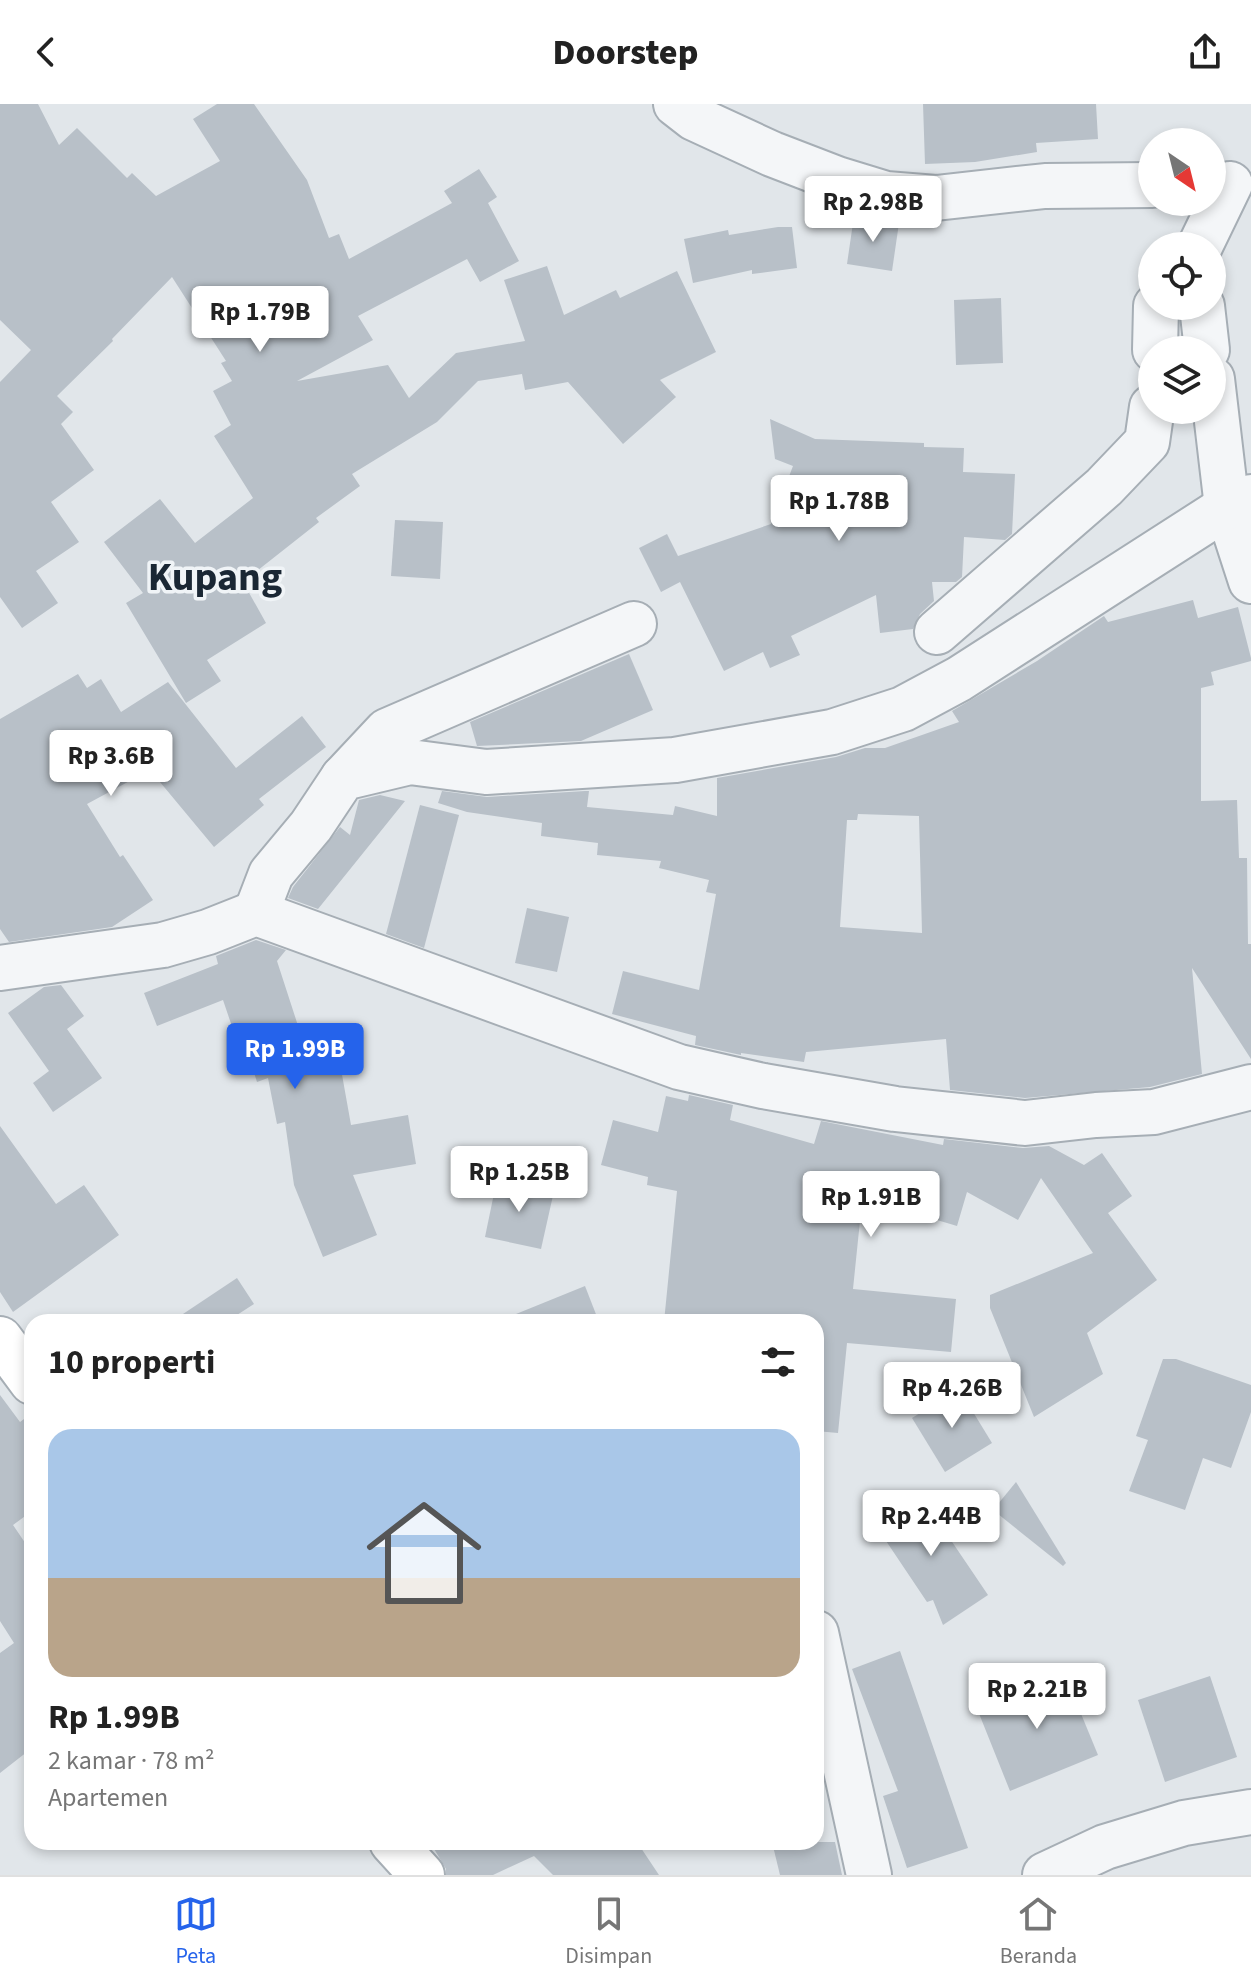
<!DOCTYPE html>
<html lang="id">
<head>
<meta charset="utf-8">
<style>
	body { margin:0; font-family:"Source Sans 3",sans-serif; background:#f2f2f2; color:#222; height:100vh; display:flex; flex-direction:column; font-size:30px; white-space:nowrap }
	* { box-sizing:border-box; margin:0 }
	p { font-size:26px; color:#767676 }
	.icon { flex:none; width:44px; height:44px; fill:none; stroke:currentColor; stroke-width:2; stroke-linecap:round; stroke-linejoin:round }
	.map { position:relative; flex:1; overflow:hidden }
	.drawer { position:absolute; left:24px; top:1210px; width:800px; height:536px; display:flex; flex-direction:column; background:#fff; border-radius:24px; box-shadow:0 4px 12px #0003 }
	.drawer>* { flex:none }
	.needle { width:52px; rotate:145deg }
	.controls { position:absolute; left:1138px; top:24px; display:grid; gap:16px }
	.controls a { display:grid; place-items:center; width:88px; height:88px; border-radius:50%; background:#fff; box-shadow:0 4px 12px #0003; font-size:40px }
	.price { position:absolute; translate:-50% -68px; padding:0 18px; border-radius:8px; background:#fff; color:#222; font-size:26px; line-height:52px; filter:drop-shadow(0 2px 4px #0008) }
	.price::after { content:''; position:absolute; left:50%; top:48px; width:24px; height:18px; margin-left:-12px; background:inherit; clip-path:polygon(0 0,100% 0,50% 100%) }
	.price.on { background:#2563eb; color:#fff }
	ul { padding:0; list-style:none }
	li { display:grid; align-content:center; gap:16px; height:424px; padding:0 24px }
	li span { display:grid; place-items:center; height:248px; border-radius:24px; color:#555 }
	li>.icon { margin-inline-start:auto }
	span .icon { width:144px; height:144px; fill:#fffc; stroke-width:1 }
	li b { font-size:34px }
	h2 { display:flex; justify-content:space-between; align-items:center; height:96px; padding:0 24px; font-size:34px }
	header { display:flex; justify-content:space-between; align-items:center; height:104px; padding:0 24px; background:#fff; font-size:36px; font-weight:800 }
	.menu { display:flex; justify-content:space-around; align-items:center; height:112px; border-top:2px solid #e0e0e0; background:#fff; font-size:22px; color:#767676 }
	.menu a { display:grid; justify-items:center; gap:4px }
	.menu .on { color:#2563eb }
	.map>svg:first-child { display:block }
	.building { fill:#b8c0c8; fill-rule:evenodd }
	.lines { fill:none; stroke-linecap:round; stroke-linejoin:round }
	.street-casing { stroke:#a6aeb5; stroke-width:48 }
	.secondary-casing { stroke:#a6aeb5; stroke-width:48 }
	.street { stroke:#f4f6f8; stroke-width:44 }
	.secondary { stroke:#fff; stroke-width:44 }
	.labels { text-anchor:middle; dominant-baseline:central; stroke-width:7; stroke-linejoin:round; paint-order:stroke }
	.town-label { font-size:40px; font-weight:bold; fill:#1a2734; stroke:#f0f4f7 }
</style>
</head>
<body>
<header><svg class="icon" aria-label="back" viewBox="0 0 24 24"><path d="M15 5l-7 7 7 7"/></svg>Doorstep<svg class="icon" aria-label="share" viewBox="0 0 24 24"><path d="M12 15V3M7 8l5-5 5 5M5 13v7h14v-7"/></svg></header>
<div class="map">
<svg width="1251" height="1771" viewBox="0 0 1251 1771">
	<rect width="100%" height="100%" fill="#e1e6ea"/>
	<g class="building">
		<path d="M 0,0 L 38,0 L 59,41 L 77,24 L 127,74 L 132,69 L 156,92 L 220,57 L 193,15 L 217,0 L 254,0 L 307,76 L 329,134 L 339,130 L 349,155 L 452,99 L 444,87 L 479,65 L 497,93 L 488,99 L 519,157 L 480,178 L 467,155 L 358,212 L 373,236 L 297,277 L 388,261 L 409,294 L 456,249 L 525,237 L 504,176 L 547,162 L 564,211 L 616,186 L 620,194 L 677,167 L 716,248 L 660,276 L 676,293 L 623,340 L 568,278 L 525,286 L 522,270 L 478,277 L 437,318 L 352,370 L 360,382 L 316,414 L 319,418 L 243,478 L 266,519 L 207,556 L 221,577 L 186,599 L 126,499 L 143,489 L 104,438 L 160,395 L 195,439 L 253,394 L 214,332 L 231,321 L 213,287 L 232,277 L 221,259 L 226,257 L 172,173 L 112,235 L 113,237 L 57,292 L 73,308 L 61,320 L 94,366 L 51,398 L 79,438 L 36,467 L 58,499 L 22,524 L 0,493 L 0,278 L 31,246 L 0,216 Z"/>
		<path d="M 923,0 L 1096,0 L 1098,35 L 1036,39 L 1037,48 L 975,58 L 925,60 Z"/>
		<path d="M 854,112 L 899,119 L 892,167 L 847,160 Z"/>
		<path d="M 778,123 L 792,123 L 797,164 L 752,170 L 752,166 L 693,179 L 684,135 L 728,126 L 729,131 Z"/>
		<path d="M 1001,194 L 1003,259 L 956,261 L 954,196 Z"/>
		<path d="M 770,315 L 815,335 L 924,339 L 924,343 L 964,344 L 963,368 L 1015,370 L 1012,430 L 1005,436 L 964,433 L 962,473 L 956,478 L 932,478 L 934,497 L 920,510 L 913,525 L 880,529 L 876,491 L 791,532 L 800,551 L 770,564 L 763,548 L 724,567 L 680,478 L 661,488 L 639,444 L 667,430 L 678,452 L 771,420 L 778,402 L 781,401 L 780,396 L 793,362 L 775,355 Z"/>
		<path d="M 395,416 L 443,418 L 440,475 L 391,472 Z"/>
		<path d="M 1193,496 L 1198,514 L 1238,503 L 1251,554 L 1251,557 L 1211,568 L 1214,581 L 1201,584 L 1201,697 L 1237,696 L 1239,754 L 1247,754 L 1248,840 L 1251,840 L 1251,955 L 1192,864 L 1202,970 L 1150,983 L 1025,994 L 950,986 L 946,935 L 806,948 L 804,958 L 741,949 L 741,951 L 695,941 L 696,932 L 612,910 L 623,867 L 699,886 L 716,790 L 706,788 L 709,776 L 659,764 L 661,757 L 597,751 L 598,739 L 541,732 L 542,719 L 467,708 L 438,699 L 442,687 L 487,693 L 585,687 L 589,687 L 587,703 L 673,711 L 675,702 L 717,712 L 717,674 L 836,653 L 865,644 L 885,644 L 959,618 L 952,607 L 1037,557 L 1104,512 L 1108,518 ZM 858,710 L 919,712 L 922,829 L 840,823 L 847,716 L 857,716 Z"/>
		<path d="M 629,550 L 653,606 L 581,637 L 477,642 L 470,618 Z"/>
		<path d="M 78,570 L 87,584 L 101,575 L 121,608 L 168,578 L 236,664 L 302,612 L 326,643 L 259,695 L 264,701 L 214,743 L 150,666 L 87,700 L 120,753 L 123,751 L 153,796 L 112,823 L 9,838 L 0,825 L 0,615 Z"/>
		<path d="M 380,691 L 405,697 L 318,805 L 288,794 L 293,783 L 340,723 L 350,731 L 359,696 Z"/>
		<path d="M 420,701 L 459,711 L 424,844 L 386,830 Z"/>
		<path d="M 527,804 L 569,813 L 557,868 L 515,859 Z"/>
		<path d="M 256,836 L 286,846 L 277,857 L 314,971 L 341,965 L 351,1021 L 408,1011 L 416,1060 L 353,1071 L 377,1131 L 323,1153 L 294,1081 L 285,1018 L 277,1020 L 268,974 L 257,978 L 248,950 L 242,952 L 223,896 L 157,922 L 144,889 L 218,860 L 216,852 Z"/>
		<path d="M 61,881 L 84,912 L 67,925 L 102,974 L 53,1008 L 33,979 L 49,967 L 8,909 L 44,883 Z"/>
		<path d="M 689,991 L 733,1001 L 730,1016 L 814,1040 L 821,1017 L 943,1041 L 944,1035 L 1023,1044 L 1049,1042 L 1084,1061 L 1102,1049 L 1132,1092 L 1108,1109 L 1157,1176 L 1087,1229 L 1103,1270 L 1034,1313 L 990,1204 L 990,1191 L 1093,1149 L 1041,1074 L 1018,1116 L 967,1088 L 957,1122 L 917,1110 L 915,1119 L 861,1107 L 853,1185 L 956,1195 L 951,1248 L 847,1239 L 838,1329 L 816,1327 L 816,1218 L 664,1218 L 677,1087 L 647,1081 L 648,1073 L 601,1061 L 613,1016 L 658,1028 L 666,992 L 688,997 Z"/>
		<path d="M 0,1022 L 56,1100 L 84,1081 L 119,1131 L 13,1208 L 0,1188 Z"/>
		<path d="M 497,1075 L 554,1087 L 541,1145 L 485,1133 Z"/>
		<path d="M 237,1174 L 254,1200 L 226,1218 L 171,1218 Z"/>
		<path d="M 585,1182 L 599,1218 L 499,1218 L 499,1217 Z"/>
		<path d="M 1163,1255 L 1176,1255 L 1251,1281 L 1251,1308 L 1231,1364 L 1203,1354 L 1185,1406 L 1129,1387 L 1148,1336 L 1136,1332 Z"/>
		<path d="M 959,1285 L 992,1339 L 945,1368 L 912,1314 Z"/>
		<path d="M 0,1291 L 20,1318 L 32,1309 L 32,1407 L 13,1421 L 32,1449 L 32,1644 L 0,1669 L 0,1549 L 14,1539 L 0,1517 Z"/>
		<path d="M 1016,1378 L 1066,1459 L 1063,1462 L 993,1406 Z"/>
		<path d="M 919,1389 L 988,1491 L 943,1521 L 933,1496 L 927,1498 L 874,1419 Z"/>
		<path d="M 900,1547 L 968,1744 L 907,1764 L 883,1692 L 898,1687 L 852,1565 Z"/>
		<path d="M 1063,1566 L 1098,1651 L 1010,1687 L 976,1602 Z"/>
		<path d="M 1210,1572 L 1237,1653 L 1165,1678 L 1138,1596 Z"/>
		<path d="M 430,1738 L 637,1738 L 659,1771 L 553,1771 L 534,1752 L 493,1771 L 446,1771 L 446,1765 Z"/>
		<path d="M 772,1738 L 835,1738 L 842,1771 L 780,1771 Z"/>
	</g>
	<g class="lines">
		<defs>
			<g id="street">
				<path d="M 676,0 L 694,14 L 772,50 L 837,75 L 886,90 L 936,94 L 1045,82 L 1152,81"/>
				<path d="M 1200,142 L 1230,80"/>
				<path d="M 1202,202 L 1207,246"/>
				<path d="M 1155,246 L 1156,202"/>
				<path d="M 1212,275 L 1227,403 L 1251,477"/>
				<path d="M 937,528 L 1104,383 L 1147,338 L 1152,303"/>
				<path d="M 343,674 L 387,627 L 634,520"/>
				<path d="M 256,809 L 271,770 L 311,722 L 343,674 L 410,658 L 486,668 L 675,656 L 832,628 L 903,605 L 959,575 L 1227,403 L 1251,393"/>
				<path d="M 0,864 L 163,841 L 208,828 L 256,809 L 679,963 L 763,982 L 895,1005 L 1025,1019 L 1096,1011 L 1154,1008 L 1251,983"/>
				<path d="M 816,1529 L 869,1771"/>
				<path d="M 1045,1771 L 1105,1743 L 1184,1719 L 1251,1708"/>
			</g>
			<g id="secondary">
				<path d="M 0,1235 L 32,1278"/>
				<path d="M 392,1738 L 422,1771"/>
			</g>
		</defs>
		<use href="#street" class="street-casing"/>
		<use href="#secondary" class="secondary-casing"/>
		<use href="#street" class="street"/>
		<use href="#secondary" class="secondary"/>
	</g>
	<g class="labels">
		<g class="town-label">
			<text x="215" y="473">Kupang</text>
		</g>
	</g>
</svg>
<div class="controls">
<a><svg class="needle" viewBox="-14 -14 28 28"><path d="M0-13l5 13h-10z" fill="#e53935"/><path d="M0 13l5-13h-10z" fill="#767676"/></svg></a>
<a><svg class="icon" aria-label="locate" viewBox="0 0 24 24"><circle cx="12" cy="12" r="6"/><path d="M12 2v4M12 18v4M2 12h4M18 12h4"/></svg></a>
<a><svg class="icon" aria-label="layers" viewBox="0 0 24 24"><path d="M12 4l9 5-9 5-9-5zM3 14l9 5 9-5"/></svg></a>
</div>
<b class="price" style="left:873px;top:140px">Rp 2.98B</b>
<b class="price" style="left:260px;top:250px">Rp 1.79B</b>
<b class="price" style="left:839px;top:439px">Rp 1.78B</b>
<b class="price" style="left:111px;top:694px">Rp 3.6B</b>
<b class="price on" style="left:295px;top:987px">Rp 1.99B</b>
<b class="price" style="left:519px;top:1110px">Rp 1.25B</b>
<b class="price" style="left:871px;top:1135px">Rp 1.91B</b>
<b class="price" style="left:952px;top:1326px">Rp 4.26B</b>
<b class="price" style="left:931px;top:1454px">Rp 2.44B</b>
<b class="price" style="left:1037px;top:1627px">Rp 2.21B</b>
<section class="drawer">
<h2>10 properti<svg class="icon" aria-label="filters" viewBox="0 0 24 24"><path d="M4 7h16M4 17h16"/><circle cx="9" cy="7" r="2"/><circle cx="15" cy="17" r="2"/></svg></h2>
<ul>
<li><span style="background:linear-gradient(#a9c7e8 60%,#b9a48a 0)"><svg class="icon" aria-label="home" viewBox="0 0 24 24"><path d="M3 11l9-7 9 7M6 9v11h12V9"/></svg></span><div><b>Rp 1.99B</b><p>2 kamar · 78 m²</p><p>Apartemen</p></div></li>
</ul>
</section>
</div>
<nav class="menu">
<a class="on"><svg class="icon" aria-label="map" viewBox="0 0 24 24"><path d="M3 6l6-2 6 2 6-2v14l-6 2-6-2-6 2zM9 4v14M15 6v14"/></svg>Peta</a>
<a><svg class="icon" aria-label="saved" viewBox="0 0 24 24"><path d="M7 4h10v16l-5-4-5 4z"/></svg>Disimpan</a>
<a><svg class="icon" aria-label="home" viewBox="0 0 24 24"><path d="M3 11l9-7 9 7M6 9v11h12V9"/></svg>Beranda</a>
</nav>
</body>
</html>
